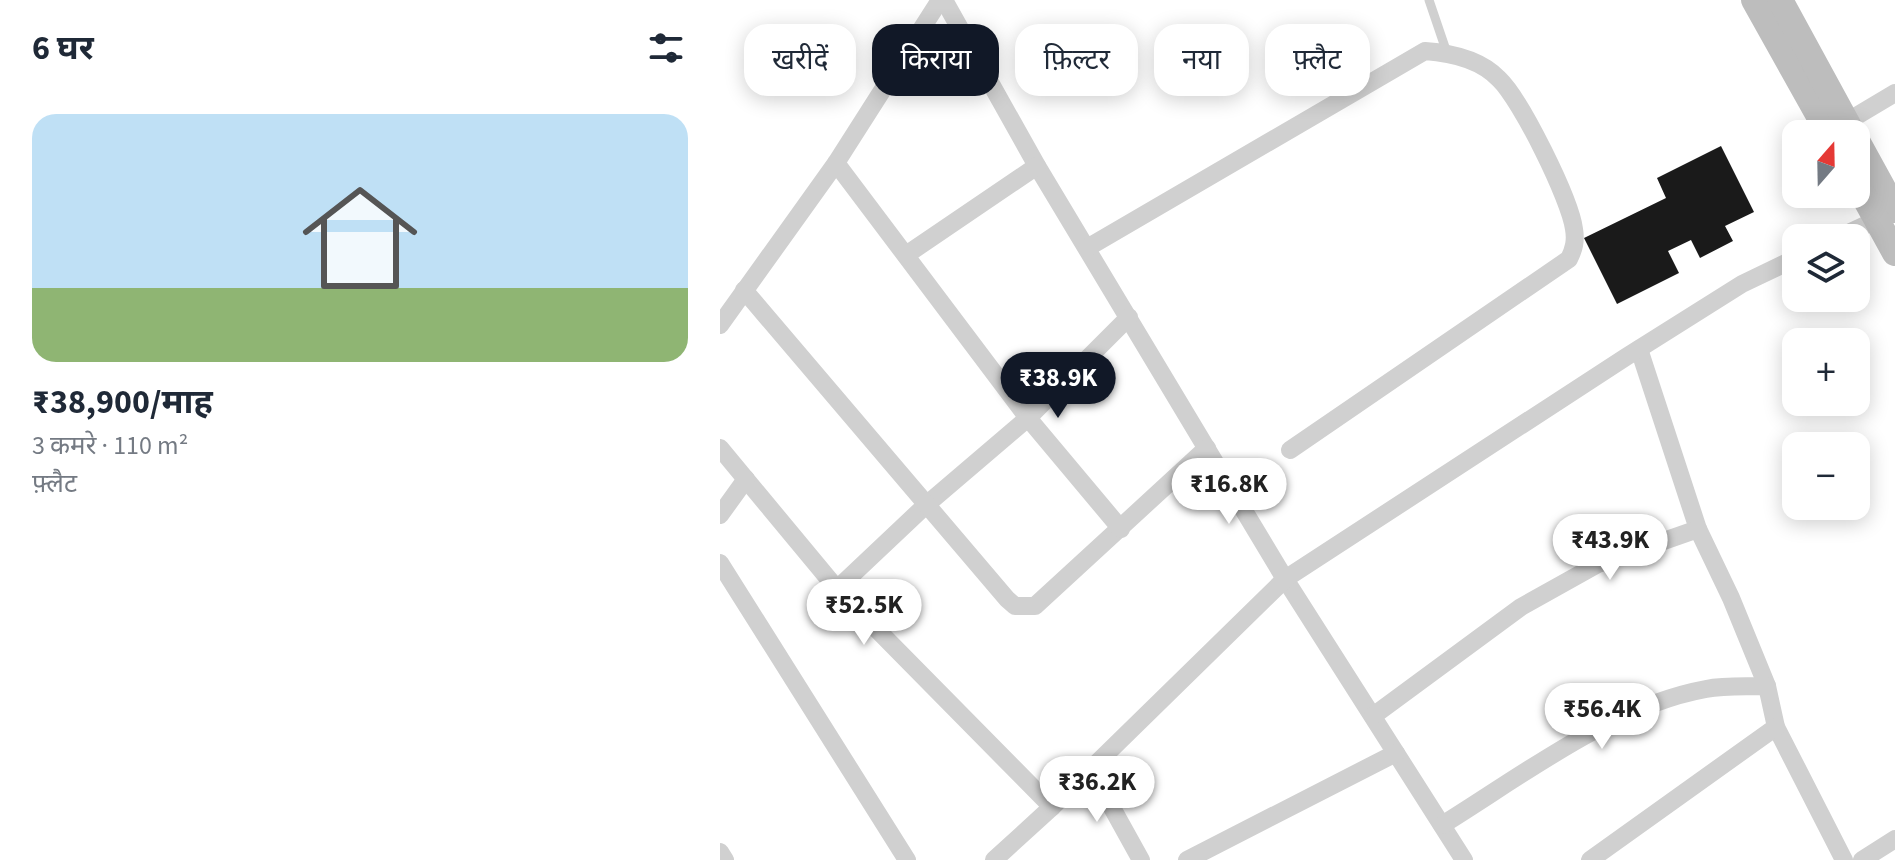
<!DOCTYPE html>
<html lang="hi">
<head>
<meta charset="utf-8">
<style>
	body { margin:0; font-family:"Source Sans 3","Noto Sans Devanagari",sans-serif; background:#f2f2f3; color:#1f2937; height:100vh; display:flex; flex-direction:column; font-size:30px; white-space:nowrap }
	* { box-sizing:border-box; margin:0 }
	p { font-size:26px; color:#747a83 }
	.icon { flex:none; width:44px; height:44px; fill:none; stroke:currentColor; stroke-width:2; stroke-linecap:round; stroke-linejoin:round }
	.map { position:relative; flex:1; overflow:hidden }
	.sheet { display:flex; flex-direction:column; background:#fff; width:720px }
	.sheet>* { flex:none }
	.banner { position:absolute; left:24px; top:24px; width:760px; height:72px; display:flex; gap:16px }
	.needle { width:52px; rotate:20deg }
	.controls { position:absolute; left:1062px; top:120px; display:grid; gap:16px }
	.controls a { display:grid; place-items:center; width:88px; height:88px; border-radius:16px; background:#fff; box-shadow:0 4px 20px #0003; font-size:40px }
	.price { position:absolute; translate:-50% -68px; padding:0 18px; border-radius:28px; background:#fff; color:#222; font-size:26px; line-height:52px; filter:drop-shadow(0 2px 4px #0008) }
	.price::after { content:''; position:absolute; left:50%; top:48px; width:24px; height:18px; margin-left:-12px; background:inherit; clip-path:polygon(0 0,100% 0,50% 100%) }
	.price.selected { background:#111827; color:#fff }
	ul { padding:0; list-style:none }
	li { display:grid; align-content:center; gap:16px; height:424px; padding:0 32px }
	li+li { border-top:2px solid #e0e1e3 }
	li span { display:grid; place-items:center; height:248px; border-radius:24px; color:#555 }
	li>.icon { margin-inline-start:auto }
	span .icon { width:144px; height:144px; fill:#fffc; stroke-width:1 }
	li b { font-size:34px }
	h2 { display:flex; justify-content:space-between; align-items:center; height:96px; padding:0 32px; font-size:34px }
	.tag { padding:0 28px; border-radius:24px; background:#fff; box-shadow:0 4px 20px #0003; font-size:28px; line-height:72px }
	.tag.selected { background:#111827; color:#fff }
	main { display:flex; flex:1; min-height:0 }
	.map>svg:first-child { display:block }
	.building { fill:#1a1a1a }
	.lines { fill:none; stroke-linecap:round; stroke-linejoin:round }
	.lane { stroke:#d0d0d0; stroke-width:9 }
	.street { stroke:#d0d0d0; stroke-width:18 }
	.secondary { stroke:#bdbdbd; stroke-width:26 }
</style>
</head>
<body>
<main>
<section class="sheet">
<h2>6 घर<svg class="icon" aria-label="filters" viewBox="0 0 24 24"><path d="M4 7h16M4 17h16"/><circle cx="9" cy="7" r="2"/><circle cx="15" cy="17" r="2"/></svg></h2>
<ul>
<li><span style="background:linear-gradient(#bfe0f5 70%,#8fb573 0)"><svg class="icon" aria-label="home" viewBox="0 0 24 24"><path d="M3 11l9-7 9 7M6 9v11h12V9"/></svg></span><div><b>₹38,900/माह</b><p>3 कमरे · 110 m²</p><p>फ़्लैट</p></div></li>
</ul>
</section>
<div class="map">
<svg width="1175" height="860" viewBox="0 0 1175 860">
	<rect width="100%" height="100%" fill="#fff"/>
	<path class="building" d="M 1001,146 L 1034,212 L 1005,226 L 1013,241 L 980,258 L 971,240 L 948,251 L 959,273 L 897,304 L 864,238 L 946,198 L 937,178 Z"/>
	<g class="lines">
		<path class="lane" d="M 709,0 L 727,53"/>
		<g class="street">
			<path d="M 224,0 L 317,166 L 565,579 L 744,860"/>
			<path d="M 1118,127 L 1175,93"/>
			<path d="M 116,163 L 308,418 L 206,505 L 117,589"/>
			<path d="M 1118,238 L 1165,216"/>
			<path d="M 367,248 L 705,51 C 732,53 760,59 779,79 C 801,100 850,199 854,229 C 856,241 854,249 849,259 L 570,450"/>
			<path d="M 186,255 L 317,166"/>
			<path d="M 24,290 L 287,599 L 295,606 L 315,606 L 487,448"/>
			<path d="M 0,325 L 116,163 L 220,0"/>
			<path d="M 919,349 L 978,529"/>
			<path d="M 0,448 L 117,589 L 332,807"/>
			<path d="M 0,515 L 26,479"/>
			<path d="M 401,529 L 308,418 L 409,317"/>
			<path d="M 0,563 L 187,860"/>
			<path d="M 653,716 L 801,607 L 878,564 L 978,529 L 1011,598 L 1047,686 L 1056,727 L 1124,860"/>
			<path d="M 370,768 L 421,860"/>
			<path d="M 722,825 C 803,775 892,706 986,689 C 1006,685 1027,687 1047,686"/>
			<path d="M 0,852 L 5,860"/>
			<path d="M 274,860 L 332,807 L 565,579 L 906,357 L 1022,284 L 1076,258"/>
			<path d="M 467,860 L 676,753"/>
			<path d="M 870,860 L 1056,727"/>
			<path d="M 1142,860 L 1175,839"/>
		</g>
		<g class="secondary">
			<path d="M 1034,0 L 1109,134"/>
			<path d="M 1060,0 L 1133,134"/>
			<path d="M 1136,139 L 1175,210"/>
			<path d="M 1136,182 L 1175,253"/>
		</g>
	</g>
</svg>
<div class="controls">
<a><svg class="needle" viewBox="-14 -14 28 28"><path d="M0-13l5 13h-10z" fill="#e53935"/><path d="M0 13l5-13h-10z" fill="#747a83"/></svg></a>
<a><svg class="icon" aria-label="layers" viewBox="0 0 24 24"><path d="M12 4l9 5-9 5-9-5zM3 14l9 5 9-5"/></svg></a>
<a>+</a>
<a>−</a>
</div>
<b class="price selected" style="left:338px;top:420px">₹38.9K</b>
<b class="price" style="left:509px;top:526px">₹16.8K</b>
<b class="price" style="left:890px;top:582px">₹43.9K</b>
<b class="price" style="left:144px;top:647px">₹52.5K</b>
<b class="price" style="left:882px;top:751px">₹56.4K</b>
<b class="price" style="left:377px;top:824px">₹36.2K</b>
<div class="banner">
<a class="tag">खरीदें</a>
<a class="tag selected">किराया</a>
<a class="tag">फ़िल्टर</a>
<a class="tag">नया</a>
<a class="tag">फ़्लैट</a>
</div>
</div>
</main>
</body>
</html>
